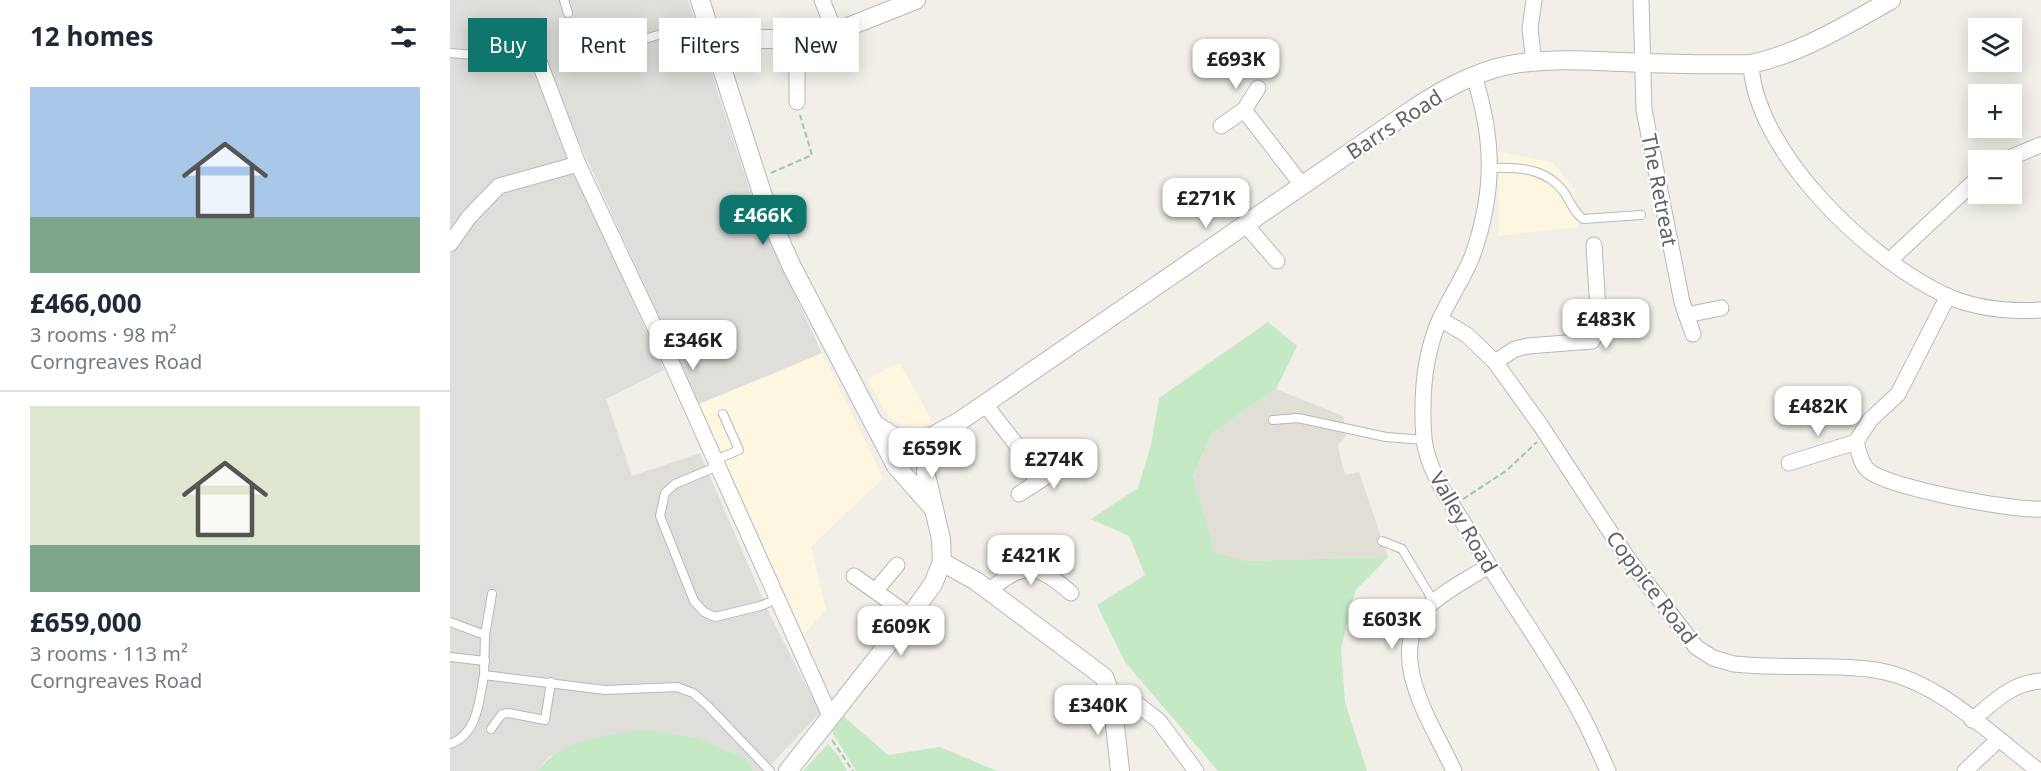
<!DOCTYPE html>
<html lang="en">
<head>
<meta charset="utf-8">
<style>
	body { margin:0; font-family:"Noto Sans",sans-serif; background:#f6f6f7; color:#1f2937; height:100vh; display:flex; flex-direction:column; font-size:22px; white-space:nowrap }
	* { box-sizing:border-box; margin:0 }
	p { font-size:20px; color:#747a83 }
	.icon { flex:none; width:33px; height:33px; fill:none; stroke:currentColor; stroke-width:2; stroke-linecap:round; stroke-linejoin:round }
	.map { position:relative; flex:1; overflow:hidden }
	.sheet { display:flex; flex-direction:column; background:#fff; width:450px }
	.sheet>* { flex:none }
	.banner { position:absolute; left:18px; top:18px; width:570px; height:54px; display:flex; gap:12px }
	.buttons { position:absolute; left:1518px; top:18px; display:grid; gap:12px }
	.buttons a { display:grid; place-items:center; width:54px; height:54px; border-radius:0px; background:#fff; box-shadow:0 3px 15px #0003; font-size:30px }
	.price { position:absolute; translate:-50% -51px; padding:0 14px; border-radius:12px; background:#fff; color:#222; font-size:20px; line-height:39px; filter:drop-shadow(0 2px 3px #0008) }
	.price::after { content:''; position:absolute; left:50%; top:36px; width:18px; height:14px; margin-left:-9px; background:inherit; clip-path:polygon(0 0,100% 0,50% 100%) }
	.price.selected { background:#0f766e; color:#fff }
	ul { padding:0; list-style:none }
	li { display:grid; align-content:center; gap:12px; height:318px; padding:0 30px }
	li+li { border-top:2px solid #e0e1e3 }
	li span { display:grid; place-items:center; height:186px; border-radius:0px; color:#555 }
	li>.icon { margin-inline-start:auto }
	span .icon { width:108px; height:108px; fill:#fffc; stroke-width:1 }
	li b { font-size:26px }
	h2 { display:flex; justify-content:space-between; align-items:center; height:72px; padding:0 30px; font-size:26px }
	.chip { padding:0 21px; border-radius:0px; background:#fff; box-shadow:0 3px 15px #0003; font-size:21px; line-height:54px }
	.chip.selected { background:#0f766e; color:#fff }
	main { display:flex; flex:1; min-height:0 }
	.map>svg:first-child { display:block }
	.commercial { fill:#fef7e0 }
	.industrial { fill:#e0deda }
	.education { fill:#e1ded6 }
	.green { fill:#c5e8c5 }
	.lines { fill:none; stroke-linecap:round; stroke-linejoin:round }
	.service-casing { stroke:#b5b8bc; stroke-width:10 }
	.minor-casing { stroke:#b5b8bc; stroke-width:17 }
	.tertiary-casing { stroke:#b5b8bc; stroke-width:20 }
	.path { stroke:#9cc7a9; stroke-width:2; stroke-dasharray:6 3; stroke-linecap:butt }
	.service { stroke:#fff; stroke-width:8 }
	.minor { stroke:#fff; stroke-width:15 }
	.tertiary { stroke:#fff; stroke-width:18 }
	.labels { text-anchor:middle; dominant-baseline:central; stroke-width:4.5; stroke-linejoin:round; paint-order:stroke }
	.street-label { font-size:21px; fill:#5f6368; stroke:#fff }
</style>
</head>
<body>
<main>
<section class="sheet">
<h2>12 homes<svg class="icon" aria-label="filters" viewBox="0 0 24 24"><path d="M4 7h16M4 17h16"/><circle cx="9" cy="7" r="2"/><circle cx="15" cy="17" r="2"/></svg></h2>
<ul>
<li><span style="background:linear-gradient(#a9c7e8 70%,#7fa58c 0)"><svg class="icon" aria-label="home" viewBox="0 0 24 24"><path d="M3 11l9-7 9 7M6 9v11h12V9"/></svg></span><div><b>£466,000</b><p>3 rooms · 98 m²</p><p>Corngreaves Road</p></div></li>
<li><span style="background:linear-gradient(#dfe7d0 75%,#7fa58c 0)"><svg class="icon" aria-label="home" viewBox="0 0 24 24"><path d="M3 11l9-7 9 7M6 9v11h12V9"/></svg></span><div><b>£659,000</b><p>3 rooms · 113 m²</p><p>Corngreaves Road</p></div></li>
</ul>
</section>
<div class="map">
<svg width="1591" height="771" viewBox="0 0 1591 771">
	<rect width="100%" height="100%" fill="#f1efe8"/>
	<g class="commercial">
		<path d="M 1049,152 L 1102,162 L 1125,190 L 1128,227 L 1048,236 Z"/>
		<path d="M 372,353 L 433,478 L 361,547 L 376,610 L 354,634 L 249,404 Z"/>
		<path d="M 446,364 L 450,364 L 484,424 L 463,428 L 451,425 L 438,416 L 417,379 Z"/>
	</g>
	<path class="industrial" d="M 0,0 L 238,0 L 307,213 L 372,353 L 249,404 L 120,122 L 105,128 L 214,370 L 156,399 L 182,476 L 250,453 L 319,613 L 370,713 L 315,771 L 303,771 L 296,758 L 244,737 L 192,729 L 98,757 L 88,771 L 0,771 Z"/>
	<path class="education" d="M 826,389 L 893,416 L 896,435 L 888,446 L 895,475 L 909,472 L 938,557 L 797,561 L 765,552 L 743,478 L 762,433 Z"/>
	<g class="green">
		<path d="M 818,322 L 847,346 L 826,389 L 762,433 L 743,477 L 765,552 L 797,561 L 938,557 L 905,591 L 891,649 L 895,702 L 917,771 L 768,771 L 675,662 L 647,605 L 695,575 L 679,536 L 641,519 L 688,488 L 701,445 L 709,398 Z"/>
		<path d="M 393,716 L 438,755 L 490,747 L 547,771 L 406,771 L 382,732 Z"/>
		<path d="M 192,729 L 244,737 L 296,758 L 303,771 L 88,771 C 112,738 155,737 192,729 Z"/>
		<path d="M 378,744 L 388,755 L 397,771 L 353,771 Z"/>
	</g>
	<g class="lines">
		<defs>
			<g id="service">
				<path d="M 114,0 L 118,13"/>
				<path d="M 0,53 L 48,57 L 86,53"/>
				<path d="M 144,54 L 255,21"/>
				<path d="M 1041,168 C 1069,167 1096,168 1114,192 C 1121,202 1123,212 1133,219 L 1191,215"/>
				<path d="M 823,420 L 848,418 L 936,437 L 974,440"/>
				<path d="M 265,460 L 289,450 L 273,414"/>
				<path d="M 268,466 L 225,484 L 215,493 L 210,516 L 244,601 L 254,612 L 265,617 L 310,606 L 328,599"/>
				<path d="M 932,541 L 952,549 L 984,602"/>
				<path d="M 0,622 L 35,635"/>
				<path d="M 0,657 L 35,661"/>
				<path d="M 34,675 L 35,635 L 42,594"/>
				<path d="M 41,729 L 52,714 L 58,713 L 95,720 L 101,682"/>
				<path d="M 0,744 C 28,734 29,701 34,675 L 155,690 L 227,687 L 243,693 L 257,705 L 320,771"/>
			</g>
			<g id="minor">
				<path d="M 372,0 L 385,32"/>
				<path d="M 1084,0 L 1080,29 L 1084,62"/>
				<path d="M 1191,0 L 1194,110 L 1232,302 L 1243,334"/>
				<path d="M 79,35 L 128,164 L 222,364 L 381,718"/>
				<path d="M 1301,64 C 1305,152 1420,261 1497,296 C 1527,309 1559,312 1591,310"/>
				<path d="M 1024,76 C 1044,139 1045,191 1023,254 C 1015,276 1000,297 990,319 C 974,355 971,400 974,439 C 978,473 1002,504 1019,532 C 1054,594 1098,651 1131,714 C 1141,732 1149,752 1158,771"/>
				<path d="M 347,102 L 347,39"/>
				<path d="M 794,110 L 808,88"/>
				<path d="M 771,126 L 794,110 L 852,185"/>
				<path d="M 1555,160 L 1590,145"/>
				<path d="M 795,224 L 827,261"/>
				<path d="M 0,244 L 19,217 L 49,186 L 128,164"/>
				<path d="M 1439,261 L 1528,178"/>
				<path d="M 1498,296 L 1448,394 L 1420,420 L 1406,442 C 1409,452 1411,465 1419,471 C 1440,488 1563,511 1591,509"/>
				<path d="M 1236,315 L 1271,308"/>
				<path d="M 990,319 L 1017,335 L 1045,362 L 1091,426 L 1178,559 L 1246,647 L 1263,658 L 1284,664 C 1329,669 1374,664 1418,669 C 1485,676 1537,732 1589,771"/>
				<path d="M 1045,362 L 1065,349 L 1078,346 L 1142,341 L 1149,327 L 1144,245"/>
				<path d="M 534,403 L 565,443 L 587,481"/>
				<path d="M 1339,463 L 1406,442"/>
				<path d="M 569,494 L 622,460"/>
				<path d="M 404,576 L 460,616"/>
				<path d="M 426,590 L 447,565"/>
				<path d="M 539,591 C 575,560 587,564 621,593"/>
				<path d="M 662,697 L 678,697 L 709,721 L 746,771"/>
				<path d="M 1522,720 C 1544,702 1561,683 1591,681"/>
				<path d="M 1004,771 C 983,724 933,656 977,608 C 993,591 1019,579 1038,566"/>
				<path d="M 1515,771 L 1548,740"/>
			</g>
			<g id="tertiary">
				<path d="M 250,0 L 320,218 L 342,267 L 446,466 L 482,507"/>
				<path d="M 263,39 L 347,39 L 385,32 L 466,0"/>
				<path d="M 465,442 L 481,437 L 510,421 L 953,116 C 985,94 1020,73 1059,65 C 1103,57 1147,61 1191,63 C 1228,64 1265,65 1301,64 C 1352,53 1396,25 1441,0"/>
				<path d="M 492,562 L 526,581 L 654,677 L 662,697 L 670,771"/>
				<path d="M 338,771 L 460,616 L 483,584 L 492,562 L 491,539 L 476,475 L 477,454 L 471,445 L 448,439 L 427,426"/>
			</g>
		</defs>
		<use href="#service" class="service-casing"/>
		<use href="#minor" class="minor-casing"/>
		<use href="#tertiary" class="tertiary-casing"/>
		<g class="path">
			<path d="M 321,173 L 362,155 L 350,115"/>
			<path d="M 1013,499 L 1056,471 L 1087,442"/>
			<path d="M 382,740 L 403,771"/>
		</g>
		<use href="#service" class="service"/>
		<use href="#minor" class="minor"/>
		<use href="#tertiary" class="tertiary"/>
	</g>
	<g class="labels">
		<g class="street-label">
			<text transform="translate(944 124) rotate(-33)">Barrs Road</text>
			<text transform="translate(1210 190) rotate(79)">The Retreat</text>
			<text transform="translate(1014 522) rotate(60)">Valley Road</text>
			<text transform="translate(1202 587) rotate(53)">Coppice Road</text>
		</g>
	</g>
</svg>
<div class="buttons">
<a><svg class="icon" aria-label="layers" viewBox="0 0 24 24"><path d="M12 4l9 5-9 5-9-5zM3 14l9 5 9-5"/></svg></a>
<a>+</a>
<a>−</a>
</div>
<b class="price" style="left:786px;top:90px">£693K</b>
<b class="price" style="left:756px;top:229px">£271K</b>
<b class="price selected" style="left:313px;top:246px">£466K</b>
<b class="price" style="left:1156px;top:350px">£483K</b>
<b class="price" style="left:243px;top:371px">£346K</b>
<b class="price" style="left:1368px;top:437px">£482K</b>
<b class="price" style="left:482px;top:479px">£659K</b>
<b class="price" style="left:604px;top:490px">£274K</b>
<b class="price" style="left:581px;top:586px">£421K</b>
<b class="price" style="left:942px;top:650px">£603K</b>
<b class="price" style="left:451px;top:657px">£609K</b>
<b class="price" style="left:648px;top:736px">£340K</b>
<div class="banner">
<a class="chip selected">Buy</a>
<a class="chip">Rent</a>
<a class="chip">Filters</a>
<a class="chip">New</a>
</div>
</div>
</main>
</body>
</html>
